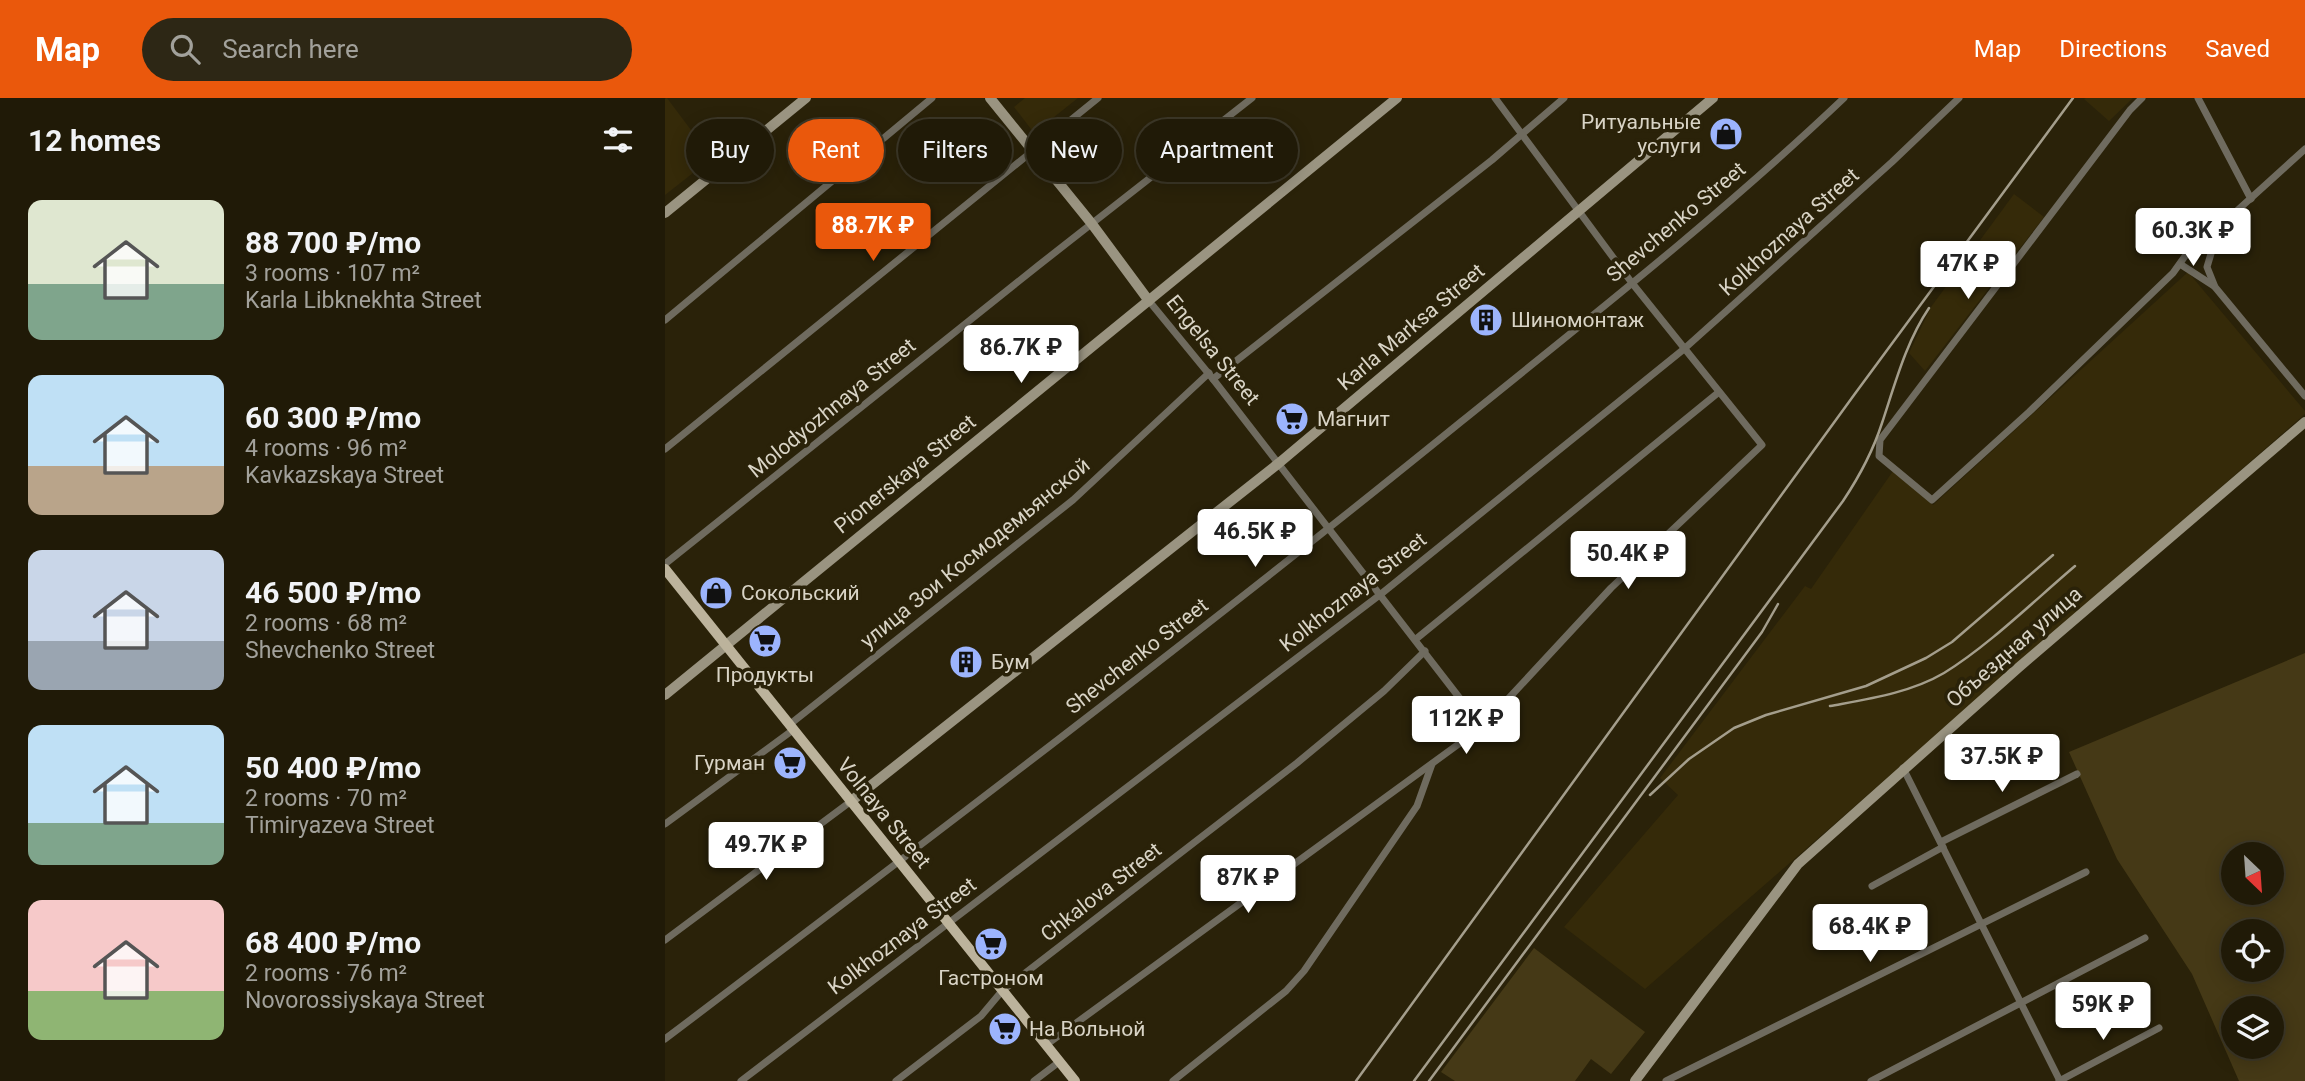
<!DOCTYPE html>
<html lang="en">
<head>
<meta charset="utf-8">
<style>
	body { margin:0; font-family:Roboto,sans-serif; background:#2d2715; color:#f1f3f6; height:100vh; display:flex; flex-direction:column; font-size:26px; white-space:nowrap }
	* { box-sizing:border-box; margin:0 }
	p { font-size:23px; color:#a2a19b }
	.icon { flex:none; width:38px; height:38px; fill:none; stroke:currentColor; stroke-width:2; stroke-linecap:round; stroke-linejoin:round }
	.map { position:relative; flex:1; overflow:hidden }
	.drawer { display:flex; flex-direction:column; background:#201a07; width:665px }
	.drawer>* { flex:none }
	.top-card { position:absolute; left:21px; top:21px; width:665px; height:63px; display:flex; gap:14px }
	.needle { width:46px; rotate:155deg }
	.fabs { position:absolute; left:1556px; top:744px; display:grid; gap:14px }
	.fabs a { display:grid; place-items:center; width:63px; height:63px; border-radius:50%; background:#201a07; box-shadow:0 4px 18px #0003,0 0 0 2px #3d3828; font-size:35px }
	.price { position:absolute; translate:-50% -60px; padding:0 16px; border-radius:7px; background:#fff; color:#222; font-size:23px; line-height:46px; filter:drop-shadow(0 2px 4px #0008) }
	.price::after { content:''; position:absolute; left:50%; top:42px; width:21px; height:16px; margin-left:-10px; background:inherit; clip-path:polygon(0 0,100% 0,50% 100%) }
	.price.active { background:#ea580c; color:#fff }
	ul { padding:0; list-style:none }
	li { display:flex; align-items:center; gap:21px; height:175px; padding:0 28px }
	li span { display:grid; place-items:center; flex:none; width:196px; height:140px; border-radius:14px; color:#555 }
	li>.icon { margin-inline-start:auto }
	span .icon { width:84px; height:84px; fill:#fffc; stroke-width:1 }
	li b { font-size:30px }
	h2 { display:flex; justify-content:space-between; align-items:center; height:84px; padding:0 28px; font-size:30px }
	.chip { padding:0 24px; border-radius:32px; background:#201a07; box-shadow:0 4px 18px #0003,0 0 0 2px #3d3828; font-size:24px; line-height:63px }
	.chip.active { background:#ea580c; color:#fff }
	header { display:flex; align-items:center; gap:42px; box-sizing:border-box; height:98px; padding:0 35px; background:#ea580c; color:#fff }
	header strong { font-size:33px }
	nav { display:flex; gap:38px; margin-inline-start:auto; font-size:24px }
	.search { width:490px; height:63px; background:#2d2715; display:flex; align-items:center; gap:18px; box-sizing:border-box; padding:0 24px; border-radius:38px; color:#a2a19b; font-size:26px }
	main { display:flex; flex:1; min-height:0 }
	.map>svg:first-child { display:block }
	.built { fill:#352a09 }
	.green { fill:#453916; fill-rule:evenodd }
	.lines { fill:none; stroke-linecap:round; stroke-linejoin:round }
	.street { stroke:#6f6b5f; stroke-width:7 }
	.secondary { stroke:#9a9481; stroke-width:10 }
	.primary { stroke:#bcb39c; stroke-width:10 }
	.rail { stroke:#a49e8c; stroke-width:2.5 }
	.labels { text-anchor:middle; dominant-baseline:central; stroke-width:7; stroke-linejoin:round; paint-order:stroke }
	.poi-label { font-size:21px; fill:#d9d4c6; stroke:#2a2209; text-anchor:start }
	.street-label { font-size:21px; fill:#d9d4c6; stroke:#2a2209 }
</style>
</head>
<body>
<header>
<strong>Map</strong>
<div class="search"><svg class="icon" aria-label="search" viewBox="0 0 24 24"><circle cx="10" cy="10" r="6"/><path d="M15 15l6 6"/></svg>Search here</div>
<nav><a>Map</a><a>Directions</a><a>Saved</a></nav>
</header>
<main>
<section class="drawer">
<h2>12 homes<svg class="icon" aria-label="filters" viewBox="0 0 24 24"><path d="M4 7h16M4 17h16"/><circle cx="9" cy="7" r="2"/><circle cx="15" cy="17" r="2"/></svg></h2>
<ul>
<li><span style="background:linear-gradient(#dfe7d0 60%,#7fa58c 0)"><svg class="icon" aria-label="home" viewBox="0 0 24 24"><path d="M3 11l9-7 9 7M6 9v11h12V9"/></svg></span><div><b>88 700 ₽/mo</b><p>3 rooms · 107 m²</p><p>Karla Libknekhta Street</p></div></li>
<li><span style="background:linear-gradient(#bfe0f5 65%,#b9a48a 0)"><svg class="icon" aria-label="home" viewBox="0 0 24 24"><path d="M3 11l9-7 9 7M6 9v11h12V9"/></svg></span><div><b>60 300 ₽/mo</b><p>4 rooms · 96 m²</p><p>Kavkazskaya Street</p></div></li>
<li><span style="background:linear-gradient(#c9d6e8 65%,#9aa5b1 0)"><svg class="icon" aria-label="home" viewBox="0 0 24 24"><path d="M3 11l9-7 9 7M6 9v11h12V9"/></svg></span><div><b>46 500 ₽/mo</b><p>2 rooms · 68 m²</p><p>Shevchenko Street</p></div></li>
<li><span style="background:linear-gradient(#bfe0f5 70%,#7fa58c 0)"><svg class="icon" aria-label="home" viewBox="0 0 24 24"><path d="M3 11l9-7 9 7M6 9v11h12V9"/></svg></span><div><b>50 400 ₽/mo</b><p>2 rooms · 70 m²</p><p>Timiryazeva Street</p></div></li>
<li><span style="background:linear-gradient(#f6c9c9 65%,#8fb573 0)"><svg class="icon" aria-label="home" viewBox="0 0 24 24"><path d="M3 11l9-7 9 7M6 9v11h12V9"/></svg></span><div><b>68 400 ₽/mo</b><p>2 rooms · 76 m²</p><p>Novorossiyskaya Street</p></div></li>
</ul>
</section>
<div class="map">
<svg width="1640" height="983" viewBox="0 0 1640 983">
	<rect width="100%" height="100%" fill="#2a2209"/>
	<g class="built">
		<path d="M 2,0 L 47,60 L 0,97 L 0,1 Z"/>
		<path d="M 360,0 L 413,0 L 369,35 L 349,9 Z"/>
		<path d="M 1421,0 L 1468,0 L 1444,23 L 1419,1 Z"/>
		<path d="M 1349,96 L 1379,119 L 1260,273 L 1244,255 L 1266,209 Z"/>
		<path d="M 1523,174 L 1640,313 L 1640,316 L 980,891 L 899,829 L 1013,697 L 995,680 L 1140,488 L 1146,491 L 1228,373 L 1268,407 Z"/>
	</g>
	<g class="green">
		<path d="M 1640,555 L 1640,983 L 1574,983 L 1527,876 L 1452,761 L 1404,654 ZM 1568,756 L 1606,756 L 1606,794 L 1568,794 ZM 1568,833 L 1606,833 L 1606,872 L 1568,872 ZM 1568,910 L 1606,910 L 1606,948 L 1568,948 Z"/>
		<path d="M 869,850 L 980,934 L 946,976 L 926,961 L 910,983 L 790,983 L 776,974 Z"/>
	</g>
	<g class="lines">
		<g class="street">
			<path d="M 1477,0 L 1465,12 L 1215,342 L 1214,358 L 1267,402 L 1364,314 L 1508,175 L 1528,147 L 1554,129"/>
			<path d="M 1533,0 L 1586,101"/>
			<path d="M 1640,51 L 1554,129 L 1542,169 L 1550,189 L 1640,298"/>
			<path d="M 1515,166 L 1549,188"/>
			<path d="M 484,203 L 548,281 L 817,629"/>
			<path d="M 0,222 L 267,0"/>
			<path d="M 548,281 L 827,62 L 899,0"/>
			<path d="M 0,351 L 433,0"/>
			<path d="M 0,466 L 374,167 L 587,0"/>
			<path d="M 751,541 L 1054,294"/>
			<path d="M 124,627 L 408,402 L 544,275"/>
			<path d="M 1238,670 L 1395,983"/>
			<path d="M 0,726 L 128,632"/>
			<path d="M 1276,744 L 1412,676"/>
			<path d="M 1207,788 L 1278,749"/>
			<path d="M 0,842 L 185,704"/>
			<path d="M 0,941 C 268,738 536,535 797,323 C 927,218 1058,115 1179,0"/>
			<path d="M 381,947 L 817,629 L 946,490 L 1097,347 L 967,185 L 830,0"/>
			<path d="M 76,983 L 716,496 L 1019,251 L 1227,64 L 1294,0"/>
			<path d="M 231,983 L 316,918 L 337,893 L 632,665 L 719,593 L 760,553"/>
			<path d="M 369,983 L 394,964"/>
			<path d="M 508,983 L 621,893 L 639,873 L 752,708 L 767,666"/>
			<path d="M 1001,983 L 1421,774"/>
			<path d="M 1206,983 L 1480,840"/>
			<path d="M 1394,983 L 1494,930"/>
		</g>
		<g class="secondary">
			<path d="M 325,0 L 427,126 L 484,203"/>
			<path d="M 0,115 L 141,0"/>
			<path d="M 0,597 L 732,0"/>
			<path d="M 185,704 L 614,365 L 1048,0"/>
			<path d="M 970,983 L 1133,766 L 1353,570 L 1640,324"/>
		</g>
		<path class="primary" d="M 0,471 L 410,983"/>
		<g class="rail">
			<path d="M 1165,608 C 1203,601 1245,595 1279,575 C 1323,548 1370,502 1410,468"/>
			<path d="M 985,697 L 1024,661 L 1069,630 L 1101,617 L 1201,588 L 1261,560 L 1287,544 L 1388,457"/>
			<path d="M 691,983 L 1189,297 L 1408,0"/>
			<path d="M 749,983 L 1178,403 C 1194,379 1208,353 1217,325 C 1230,286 1241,244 1264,210"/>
			<path d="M 764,983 L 1097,534 L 1113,506"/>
		</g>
	</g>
	<defs>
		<symbol id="shop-disc" viewBox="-11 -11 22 22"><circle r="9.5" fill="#9cb4fd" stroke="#2a2209"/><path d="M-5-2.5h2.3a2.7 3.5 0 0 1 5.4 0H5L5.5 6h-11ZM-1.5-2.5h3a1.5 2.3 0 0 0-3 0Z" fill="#111"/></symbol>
		<symbol id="building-disc" viewBox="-11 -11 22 22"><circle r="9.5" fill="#9cb4fd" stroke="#2a2209"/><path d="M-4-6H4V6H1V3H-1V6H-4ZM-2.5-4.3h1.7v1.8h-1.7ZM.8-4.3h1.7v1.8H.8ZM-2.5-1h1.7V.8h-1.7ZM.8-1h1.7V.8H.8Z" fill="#111"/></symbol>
		<symbol id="supermarket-disc" viewBox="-11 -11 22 22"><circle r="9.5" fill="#9cb4fd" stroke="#2a2209"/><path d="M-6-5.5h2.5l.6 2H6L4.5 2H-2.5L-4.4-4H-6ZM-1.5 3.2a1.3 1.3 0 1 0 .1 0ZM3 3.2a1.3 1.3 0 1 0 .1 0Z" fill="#111"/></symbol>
	</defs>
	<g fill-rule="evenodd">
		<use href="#shop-disc" x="1042" y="17" width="38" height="38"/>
		<use href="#building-disc" x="802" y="203" width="38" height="38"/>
		<use href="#supermarket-disc" x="608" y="302" width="38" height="38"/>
		<use href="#shop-disc" x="32" y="476" width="38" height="38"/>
		<use href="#supermarket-disc" x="81" y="524" width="38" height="38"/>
		<use href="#building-disc" x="282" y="545" width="38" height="38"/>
		<use href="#supermarket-disc" x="106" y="646" width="38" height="38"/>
		<use href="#supermarket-disc" x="307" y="827" width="38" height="38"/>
		<use href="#supermarket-disc" x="321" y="912" width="38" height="38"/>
	</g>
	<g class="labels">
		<g class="poi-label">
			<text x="1036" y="24" text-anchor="end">Ритуальные<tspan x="1036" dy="24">услуги</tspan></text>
			<text x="846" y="222">Шиномонтаж</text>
			<text x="652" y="321">Магнит</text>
			<text x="76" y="495">Сокольский</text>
			<text x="326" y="564">Бум</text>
			<text x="100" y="577" text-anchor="middle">Продукты</text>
			<text x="100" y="665" text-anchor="end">Гурман</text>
			<text x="326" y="880" text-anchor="middle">Гастроном</text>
			<text x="364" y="931">На Вольной</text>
		</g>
		<g class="street-label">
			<text transform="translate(1011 124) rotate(-40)">Shevchenko Street</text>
			<text transform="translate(1124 134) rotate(-42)">Kolkhoznaya Street</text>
			<text transform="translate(746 229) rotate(-40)">Karla Marksa Street</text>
			<text transform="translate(548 252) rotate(51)">Engelsa Street</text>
			<text transform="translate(167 310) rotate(-39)">Molodyozhnaya Street</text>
			<text transform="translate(240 376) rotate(-39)">Pionerskaya Street</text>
			<text transform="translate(310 455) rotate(-39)">улица Зои Космодемьянской</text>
			<text transform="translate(688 494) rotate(-38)">Kolkhoznaya Street</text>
			<text transform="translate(1349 549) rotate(-41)">Объездная улица</text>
			<text transform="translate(472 558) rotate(-38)">Shevchenko Street</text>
			<text transform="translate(219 715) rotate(51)">Volnaya Street</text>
			<text transform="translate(436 794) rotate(-38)">Chkalova Street</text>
			<text transform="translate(237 838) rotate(-37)">Kolkhoznaya Street</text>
		</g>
	</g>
</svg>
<div class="fabs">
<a><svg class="needle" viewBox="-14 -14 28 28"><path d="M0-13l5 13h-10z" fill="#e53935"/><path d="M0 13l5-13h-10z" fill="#a2a19b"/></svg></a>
<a><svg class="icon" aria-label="locate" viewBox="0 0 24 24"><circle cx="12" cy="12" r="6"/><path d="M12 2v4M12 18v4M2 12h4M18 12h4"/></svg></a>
<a><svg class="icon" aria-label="layers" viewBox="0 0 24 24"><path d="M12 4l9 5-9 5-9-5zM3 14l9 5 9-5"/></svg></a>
</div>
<b class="price active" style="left:208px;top:165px">88.7K ₽</b>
<b class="price" style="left:1528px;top:170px">60.3K ₽</b>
<b class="price" style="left:1303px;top:203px">47K ₽</b>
<b class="price" style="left:356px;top:287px">86.7K ₽</b>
<b class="price" style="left:590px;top:471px">46.5K ₽</b>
<b class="price" style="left:963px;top:493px">50.4K ₽</b>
<b class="price" style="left:801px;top:658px">112K ₽</b>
<b class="price" style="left:1337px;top:696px">37.5K ₽</b>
<b class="price" style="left:101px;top:784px">49.7K ₽</b>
<b class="price" style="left:583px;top:817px">87K ₽</b>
<b class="price" style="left:1205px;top:866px">68.4K ₽</b>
<b class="price" style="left:1438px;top:944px">59K ₽</b>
<div class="top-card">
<a class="chip">Buy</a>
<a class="chip active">Rent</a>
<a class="chip">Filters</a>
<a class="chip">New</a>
<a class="chip">Apartment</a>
</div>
</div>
</main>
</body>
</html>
